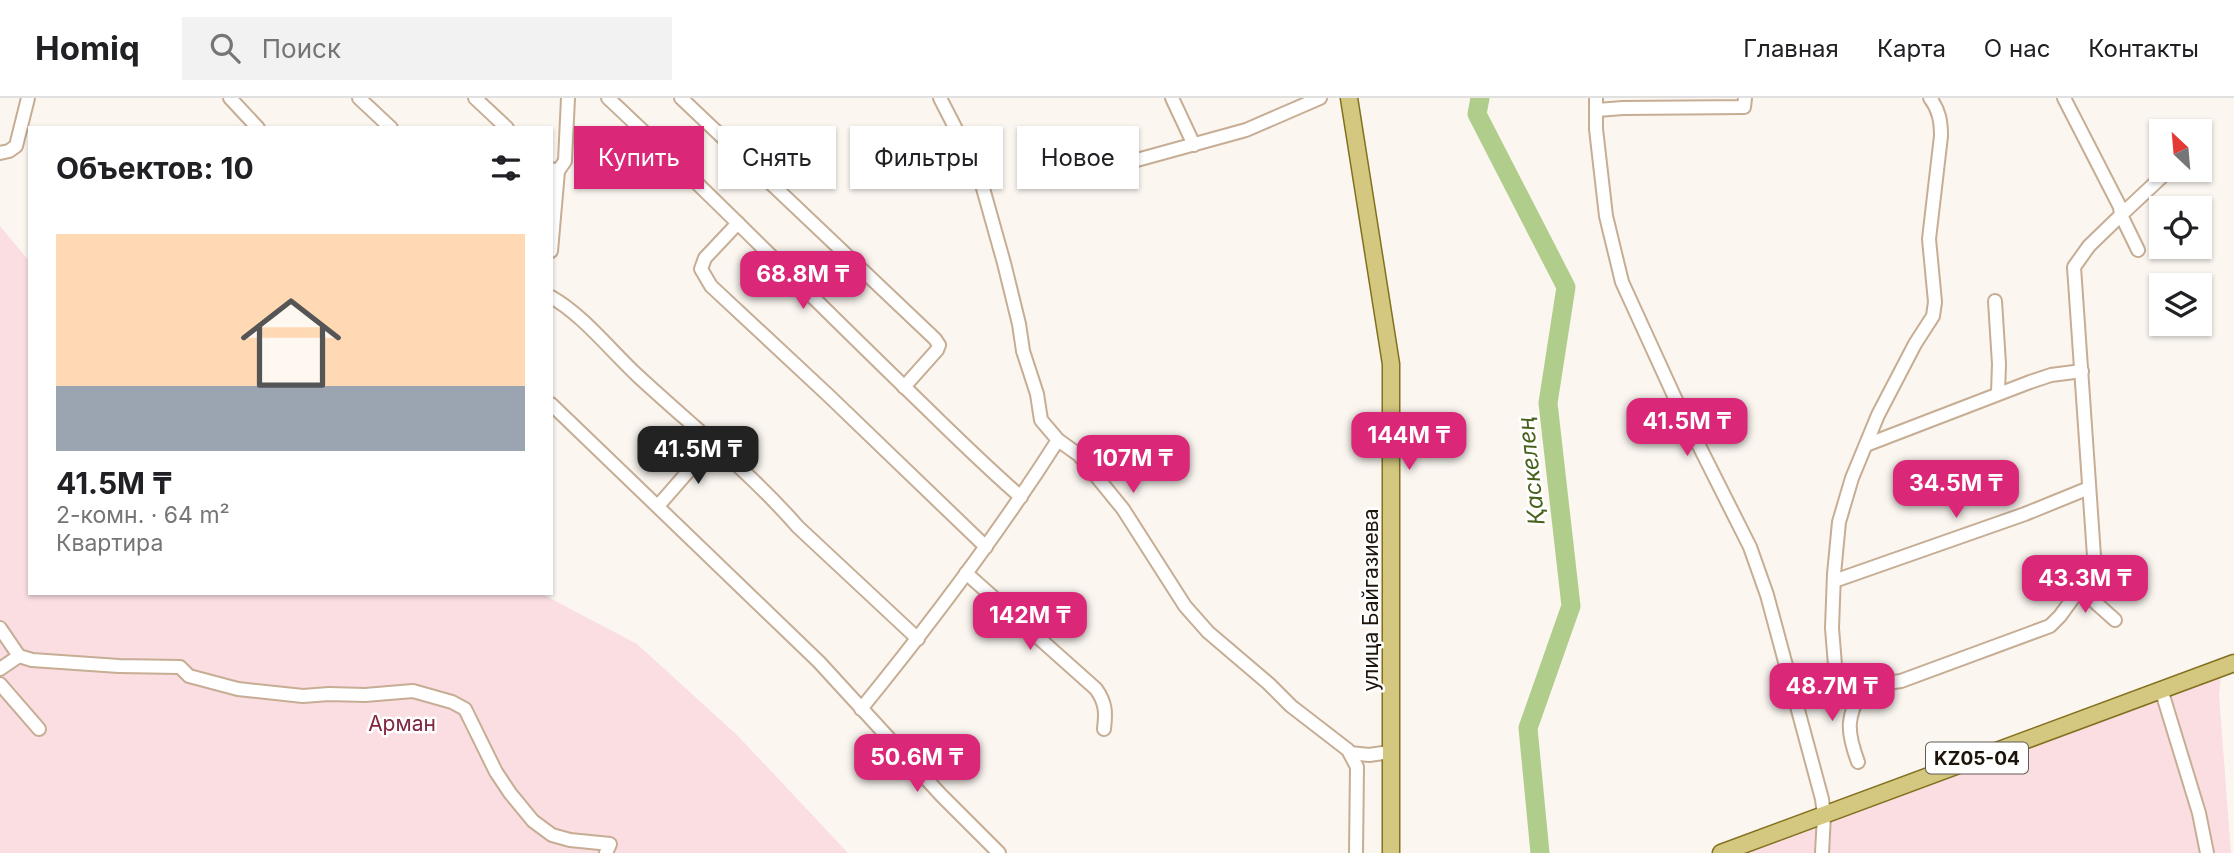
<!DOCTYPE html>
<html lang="ru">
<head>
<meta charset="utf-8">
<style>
	body { margin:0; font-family:Inter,sans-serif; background:#f2f2f2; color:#202124; height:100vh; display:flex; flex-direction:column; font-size:26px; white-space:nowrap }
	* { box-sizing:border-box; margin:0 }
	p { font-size:23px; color:#757577 }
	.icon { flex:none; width:38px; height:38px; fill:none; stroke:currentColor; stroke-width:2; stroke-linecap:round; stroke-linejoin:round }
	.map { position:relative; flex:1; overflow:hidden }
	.drawer { position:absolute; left:28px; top:28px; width:525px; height:469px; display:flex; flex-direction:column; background:#fff; border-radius:0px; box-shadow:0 2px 5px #0004 }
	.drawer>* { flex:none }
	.banner { position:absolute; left:574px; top:28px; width:665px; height:63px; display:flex; gap:14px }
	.needle { width:46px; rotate:334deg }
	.fabs { position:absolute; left:2149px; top:21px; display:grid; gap:14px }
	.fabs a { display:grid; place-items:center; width:63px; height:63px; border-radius:0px; background:#fff; box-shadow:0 2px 5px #0004; font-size:35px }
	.price { position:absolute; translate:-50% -60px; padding:0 16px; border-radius:14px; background:#db2777; color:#fff; font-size:23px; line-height:46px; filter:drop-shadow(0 2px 4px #0008) }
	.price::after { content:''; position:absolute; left:50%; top:42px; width:21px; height:16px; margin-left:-10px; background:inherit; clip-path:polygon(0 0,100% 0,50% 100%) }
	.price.current { background:#222; color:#fff }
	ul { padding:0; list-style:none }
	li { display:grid; align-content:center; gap:14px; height:371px; padding:0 28px }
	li+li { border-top:2px solid #e0e0e0 }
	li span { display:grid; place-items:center; height:217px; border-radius:0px; color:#555 }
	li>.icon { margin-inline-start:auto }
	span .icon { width:126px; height:126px; fill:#fffc; stroke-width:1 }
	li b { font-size:30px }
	h2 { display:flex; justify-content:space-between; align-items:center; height:84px; padding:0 28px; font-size:30px }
	.chip { padding:0 24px; border-radius:0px; background:#fff; box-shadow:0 2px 5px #0004; font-size:24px; line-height:63px }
	.chip.current { background:#db2777; color:#fff }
	header { display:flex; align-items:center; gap:42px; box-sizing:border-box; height:98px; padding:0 35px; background:#fff; border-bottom:2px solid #e0e0e0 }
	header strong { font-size:33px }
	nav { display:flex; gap:38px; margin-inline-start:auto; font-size:24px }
	.search { width:490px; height:63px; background:#f2f2f2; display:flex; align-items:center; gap:18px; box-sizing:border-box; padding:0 24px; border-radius:0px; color:#757577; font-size:26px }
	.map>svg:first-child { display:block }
	.green { fill:#fadee2 }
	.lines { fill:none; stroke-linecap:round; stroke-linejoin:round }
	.river { stroke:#b1cd8b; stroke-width:19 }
	.minor-casing { stroke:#c6ad94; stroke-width:16 }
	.major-casing { stroke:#82701e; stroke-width:19 }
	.minor { stroke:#fff; stroke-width:12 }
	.major { stroke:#d4c77f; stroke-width:16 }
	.labels { text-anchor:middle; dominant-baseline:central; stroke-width:5; stroke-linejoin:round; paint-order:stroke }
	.shield { fill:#fff; stroke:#615b54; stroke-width:2 }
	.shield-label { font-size:19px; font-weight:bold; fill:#1d150b }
	.street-label { font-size:21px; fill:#1d150b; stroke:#fff }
	.park-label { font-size:21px; fill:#80263f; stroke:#fff }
	.water-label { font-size:23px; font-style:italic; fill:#47601b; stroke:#fff }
</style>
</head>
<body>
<header>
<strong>Homiq</strong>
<div class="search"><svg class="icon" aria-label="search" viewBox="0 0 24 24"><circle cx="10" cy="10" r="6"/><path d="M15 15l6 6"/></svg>Поиск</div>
<nav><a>Главная</a><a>Карта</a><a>О нас</a><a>Контакты</a></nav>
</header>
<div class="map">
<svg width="2234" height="755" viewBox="0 0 2234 755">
	<rect width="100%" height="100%" fill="#fbf6f0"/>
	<g class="green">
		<path d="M 0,128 L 30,164 L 30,495 L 540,495 L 637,546 L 738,638 L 848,755 L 0,755 Z"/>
		<path d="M 2222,569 L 2219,597 L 2231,755 L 1721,755 Z"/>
	</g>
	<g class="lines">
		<path class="river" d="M 1480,0 L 1477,16 L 1566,189 L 1548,305 L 1571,508 L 1528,630 L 1540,755"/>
		<defs>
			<g id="minor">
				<path d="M 230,0 L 258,30"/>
				<path d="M 359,0 L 391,30"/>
				<path d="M 475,0 L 507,30"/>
				<path d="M 608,0 C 713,98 813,201 917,301 C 951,334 985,368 1021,399"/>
				<path d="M 681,0 L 935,241 L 939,247 L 937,252 L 904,289"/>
				<path d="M 940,0 L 979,76 L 1004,165 L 1019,226 L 1023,253 L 1037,296 L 1041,322 L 1058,342"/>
				<path d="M 1172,0 L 1194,47"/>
				<path d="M 1596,0 L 1596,31 L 1606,118 L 1622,184 L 1675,300 L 1750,449 L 1767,497 L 1822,701 L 1824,717 L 1822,755"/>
				<path d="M 1597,12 L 1623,10 L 1744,9 L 1745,0"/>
				<path d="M 0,55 L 9,53 L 16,48 L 28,0"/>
				<path d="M 1107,61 L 1109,65 L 1115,68 L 1246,32 L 1320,0"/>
				<path d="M 551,71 L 558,73 L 565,63 L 568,0"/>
				<path d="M 738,125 L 705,160 L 701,171 L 711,188 L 828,297 L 986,449"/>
				<path d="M 2138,152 L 2121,117 L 2169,72"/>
				<path d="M 551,153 L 558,73"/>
				<path d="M 551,199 C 582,216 612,254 638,278 C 692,328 750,374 798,429 L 918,541"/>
				<path d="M 1995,203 L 1999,266 L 1998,295"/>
				<path d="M 551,306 L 819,564 L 941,697 L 999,755"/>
				<path d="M 1866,347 L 2030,284 L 2051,277 L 2082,273"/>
				<path d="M 658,408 L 713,345"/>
				<path d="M 966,475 L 1096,591 C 1106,605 1106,615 1104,631"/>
				<path d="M 1834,483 L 2025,416 L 2089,390"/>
				<path d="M 2083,484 L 2096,505 L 2115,522"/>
				<path d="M 0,530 L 19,558 L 32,562 L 119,568 L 180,569 L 189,578 L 238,591 L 303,598 L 329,596 L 365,597 L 413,593 L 452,604 L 465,611 L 496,674 L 510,695 L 533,723 L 552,737 L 570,742 L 610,746 L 606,755"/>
				<path d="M 0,571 L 19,558"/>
				<path d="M 0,586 L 39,631"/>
				<path d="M 2161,591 L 2199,715 L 2207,755"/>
				<path d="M 1837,592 L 1832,530 L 1834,476 L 1839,424 L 1852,380 L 1878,317 L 1915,246 L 1933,218 L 1935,204 L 1929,141 L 1941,38 C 1941,23 1939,12 1930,0"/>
				<path d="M 1795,598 L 1901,583 L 2050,528 L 2060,518 L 2092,474 L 2094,458 L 2074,169 L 2089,148 L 2121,117 L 2120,109 L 2064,0"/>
				<path d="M 861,611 C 931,525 998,436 1058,342 L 1079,357 L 1123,411 L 1185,508 L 1208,534 L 1269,586 L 1291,608 L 1348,652 L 1357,669 L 1356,755"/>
				<path d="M 1350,655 L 1369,657 L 1390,654"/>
				<path d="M 1858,664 C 1845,629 1848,621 1862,588"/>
			</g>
			<g id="major">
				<path d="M 1349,0 L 1391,266 L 1391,755"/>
				<path d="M 1721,755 L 2234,565"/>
			</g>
		</defs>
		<use href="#minor" class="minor-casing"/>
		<use href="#major" class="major-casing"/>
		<use href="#minor" class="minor"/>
		<use href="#major" class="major"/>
	</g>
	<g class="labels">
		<rect class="shield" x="1926" y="644.5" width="102" height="31" rx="5"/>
		<g class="shield-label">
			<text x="1977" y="660">KZ05-04</text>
		</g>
		<g class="street-label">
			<text transform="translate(1370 502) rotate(-90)">улица Байгазиева</text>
		</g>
		<g class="park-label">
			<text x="402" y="625">Арман</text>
		</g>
		<g class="water-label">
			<text transform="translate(1531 373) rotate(-96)">Қаскелең</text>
		</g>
	</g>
</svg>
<div class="fabs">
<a><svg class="needle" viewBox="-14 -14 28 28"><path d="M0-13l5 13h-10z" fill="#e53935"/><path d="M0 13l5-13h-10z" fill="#757577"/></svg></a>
<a><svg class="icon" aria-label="locate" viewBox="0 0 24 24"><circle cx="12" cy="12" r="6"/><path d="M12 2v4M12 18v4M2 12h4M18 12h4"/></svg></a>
<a><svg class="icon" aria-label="layers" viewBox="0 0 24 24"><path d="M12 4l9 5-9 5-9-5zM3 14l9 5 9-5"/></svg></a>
</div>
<b class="price" style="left:803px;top:213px">68.8M ₸</b>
<b class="price" style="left:1687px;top:360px">41.5M ₸</b>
<b class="price" style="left:1409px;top:374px">144M ₸</b>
<b class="price current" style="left:698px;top:388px">41.5M ₸</b>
<b class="price" style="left:1133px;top:397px">107M ₸</b>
<b class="price" style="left:1956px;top:422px">34.5M ₸</b>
<b class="price" style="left:2085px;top:517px">43.3M ₸</b>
<b class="price" style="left:1030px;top:554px">142M ₸</b>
<b class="price" style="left:1832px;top:625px">48.7M ₸</b>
<b class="price" style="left:917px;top:696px">50.6M ₸</b>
<div class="banner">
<a class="chip current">Купить</a>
<a class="chip">Снять</a>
<a class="chip">Фильтры</a>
<a class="chip">Новое</a>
</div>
<section class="drawer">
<h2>Объектов: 10<svg class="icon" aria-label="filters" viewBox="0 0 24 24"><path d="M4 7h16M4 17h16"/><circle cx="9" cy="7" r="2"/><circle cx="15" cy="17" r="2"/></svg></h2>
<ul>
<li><span style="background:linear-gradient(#ffd9b3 70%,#9aa5b1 0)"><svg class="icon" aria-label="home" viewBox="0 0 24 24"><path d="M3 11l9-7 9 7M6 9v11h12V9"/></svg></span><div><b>41.5M ₸</b><p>2-комн. · 64 m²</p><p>Квартира</p></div></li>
</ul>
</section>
</div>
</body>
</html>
